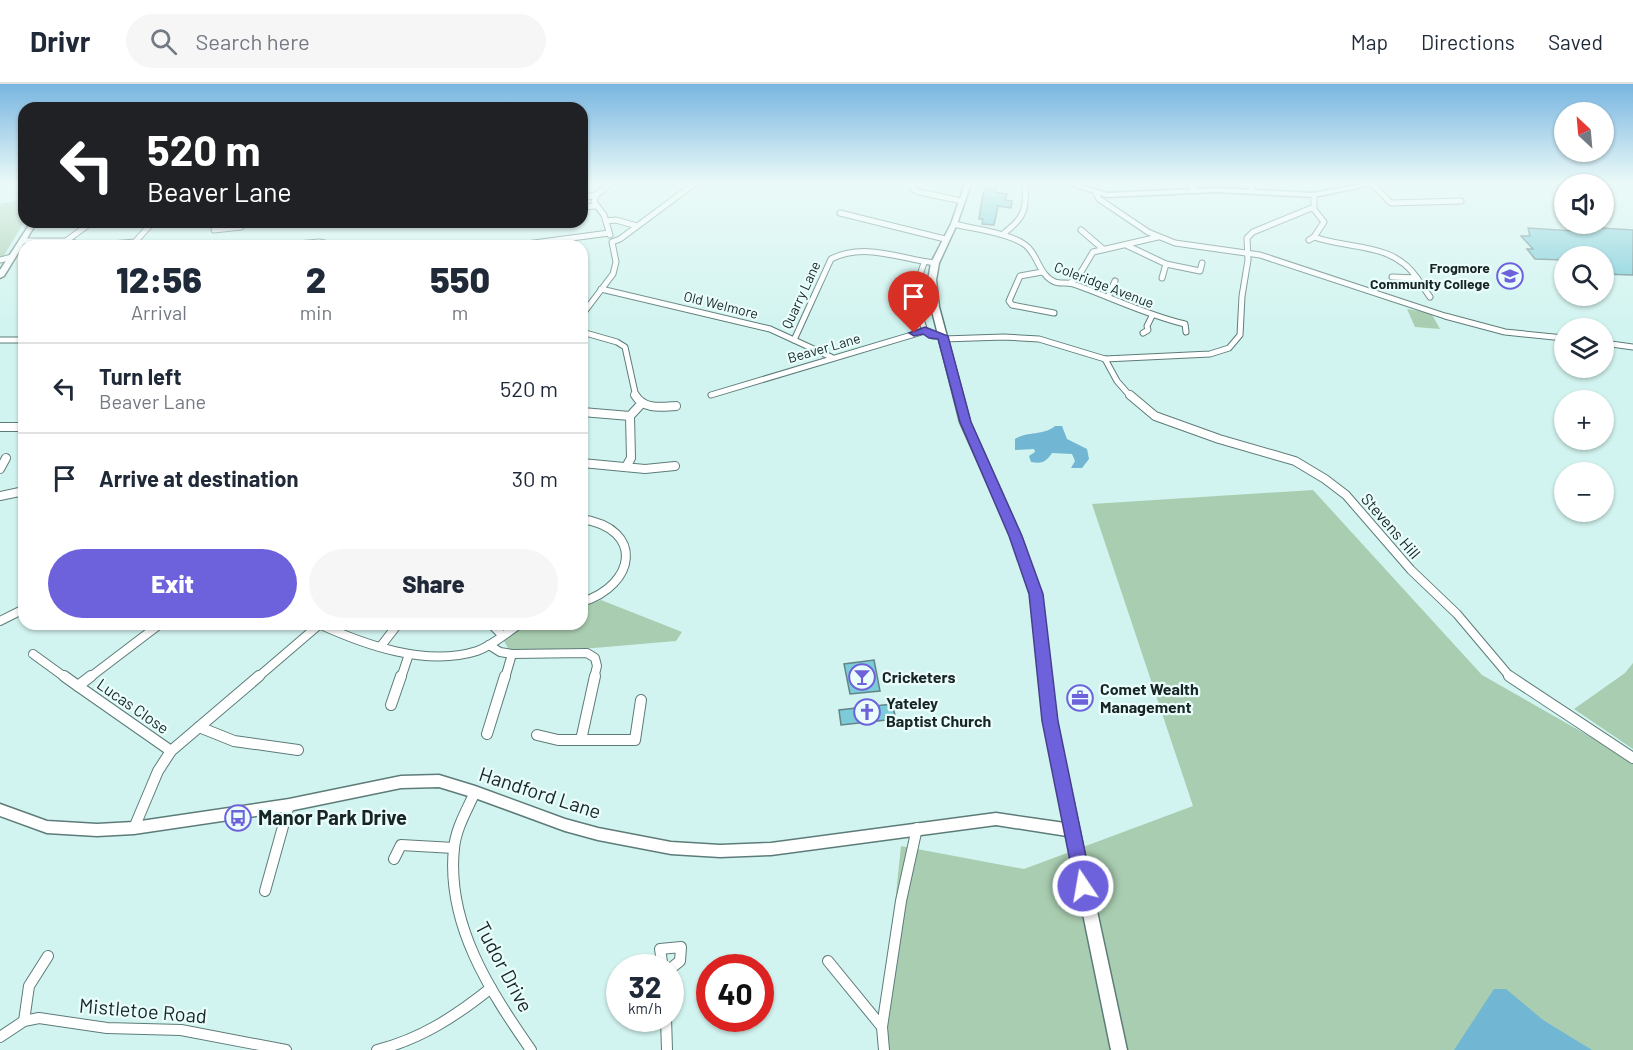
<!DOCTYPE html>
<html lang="en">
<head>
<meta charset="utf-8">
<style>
  body { margin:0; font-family:Barlow,sans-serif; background:#f6f6f7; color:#1f2937; height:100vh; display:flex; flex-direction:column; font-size:22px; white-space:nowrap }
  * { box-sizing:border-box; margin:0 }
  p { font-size:20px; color:#747a83 }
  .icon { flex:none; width:33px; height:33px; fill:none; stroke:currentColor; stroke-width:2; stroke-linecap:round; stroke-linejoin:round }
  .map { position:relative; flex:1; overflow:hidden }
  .sheet { position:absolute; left:18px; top:156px; width:570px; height:390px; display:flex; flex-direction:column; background:#fff; border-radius:18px; box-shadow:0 2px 4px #0004 }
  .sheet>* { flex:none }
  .hud { position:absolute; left:18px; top:18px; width:570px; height:126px; border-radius:18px; box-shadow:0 2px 4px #0004; background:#202124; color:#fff; overflow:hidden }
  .needle { width:39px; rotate:334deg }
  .buttons { position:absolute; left:1554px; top:18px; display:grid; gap:12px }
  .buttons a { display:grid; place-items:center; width:60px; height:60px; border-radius:50%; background:#fff; box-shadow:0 2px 4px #0004; font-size:30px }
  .speed { position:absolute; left:606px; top:870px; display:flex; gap:12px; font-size:30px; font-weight:700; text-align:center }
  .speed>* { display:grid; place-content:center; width:78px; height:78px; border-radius:50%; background:#fff; box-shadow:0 2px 4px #0004; line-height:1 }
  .speed small { font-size:15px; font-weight:400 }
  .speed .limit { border:9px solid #d22; background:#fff; color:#111 }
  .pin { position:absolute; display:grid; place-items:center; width:51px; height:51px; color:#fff; margin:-62px -26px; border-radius:50% 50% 50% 0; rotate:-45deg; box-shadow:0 0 6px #0007 }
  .pin .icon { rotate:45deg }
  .me { position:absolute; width:66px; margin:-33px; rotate:348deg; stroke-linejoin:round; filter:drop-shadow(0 0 4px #0008) }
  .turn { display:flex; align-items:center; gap:21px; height:126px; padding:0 30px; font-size:27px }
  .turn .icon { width:78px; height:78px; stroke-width:2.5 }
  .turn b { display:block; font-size:42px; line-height:51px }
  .eta { display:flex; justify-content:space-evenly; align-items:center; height:102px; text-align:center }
  .eta b { font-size:36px; font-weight:800; line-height:42px }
  .action { display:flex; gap:12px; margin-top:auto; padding:12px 30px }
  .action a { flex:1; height:69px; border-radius:36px; background:#6e62dc; color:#fff; font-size:24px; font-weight:800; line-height:69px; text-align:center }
  .action a+a { background:#f6f6f7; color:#1f2937 }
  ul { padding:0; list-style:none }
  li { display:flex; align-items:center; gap:18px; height:90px; padding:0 30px; border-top:2px solid #e0e1e3 }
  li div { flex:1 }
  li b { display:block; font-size:22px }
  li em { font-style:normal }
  header { display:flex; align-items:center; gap:36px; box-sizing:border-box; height:84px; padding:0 30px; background:#fff; border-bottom:2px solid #e0e1e3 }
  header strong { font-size:28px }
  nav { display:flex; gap:33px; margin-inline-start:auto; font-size:21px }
  .search { width:420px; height:54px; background:#f6f6f7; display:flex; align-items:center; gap:15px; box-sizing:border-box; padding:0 21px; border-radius:33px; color:#747a83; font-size:22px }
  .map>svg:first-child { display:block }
  .green { fill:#a9cdb0 }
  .water { fill:#71b6d3 }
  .building { fill:#7bccd8; stroke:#658488; stroke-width:1.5 }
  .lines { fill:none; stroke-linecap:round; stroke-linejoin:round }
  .street-far2-casing { stroke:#5d7c79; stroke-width:7 }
  .street-far1-casing { stroke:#5d7c79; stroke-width:10 }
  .street-casing { stroke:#5d7c79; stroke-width:12 }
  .secondary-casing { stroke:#5d7c79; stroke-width:3 }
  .street-far2 { stroke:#fff; stroke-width:5 }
  .street-far1 { stroke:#fff; stroke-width:8 }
  .street { stroke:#fff; stroke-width:10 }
  .secondary { fill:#fff; fill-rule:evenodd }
  .route { fill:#6e62dc; stroke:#48408f; stroke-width:1.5 }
  .labels { text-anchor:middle; stroke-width:4.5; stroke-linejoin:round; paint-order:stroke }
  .far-poi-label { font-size:14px; font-weight:bold; fill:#182524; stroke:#e9fefc; text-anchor:end }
  .far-street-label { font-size:14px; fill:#182524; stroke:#e9fefc }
  .street-label { font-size:16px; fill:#182524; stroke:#e9fefc }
  .poi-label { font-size:16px; font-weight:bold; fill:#182524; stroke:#e9fefc; text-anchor:start }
  .near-street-label { font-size:20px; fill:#182524; stroke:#e9fefc }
  .near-poi-label { font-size:20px; font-weight:bold; fill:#182524; stroke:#e9fefc; text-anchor:start }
</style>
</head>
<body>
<header>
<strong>Drivr</strong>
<div class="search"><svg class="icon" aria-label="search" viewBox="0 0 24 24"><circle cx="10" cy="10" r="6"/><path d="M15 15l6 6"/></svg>Search here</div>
<nav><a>Map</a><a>Directions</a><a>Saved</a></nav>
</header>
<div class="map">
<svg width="1633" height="966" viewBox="0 0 1633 966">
  <rect width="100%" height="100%" fill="#d2f4f0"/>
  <g class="green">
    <path d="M 24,115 L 24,138 L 0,178 L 0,120 Z"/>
    <path d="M 1407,225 L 1431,229 L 1440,245 L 1415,243 Z"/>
    <path d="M 1313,406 L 1482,591 L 1633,677 L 1633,966 L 884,966 L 882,943 L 901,762 L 1024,785 L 1193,722 L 1092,420 Z"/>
    <path d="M 601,516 L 682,548 L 676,557 L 594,564 L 509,566 L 503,555 L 530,540 L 582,540 L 582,523 Z"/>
    <path d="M 1633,579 L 1633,665 L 1574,625 L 1625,589 Z"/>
  </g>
  <g class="water">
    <path d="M 1055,342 L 1062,342 L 1067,355 L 1087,365 L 1089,375 L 1082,384 L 1071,384 L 1075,377 L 1072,370 L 1052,369 C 1046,378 1042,380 1031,378 L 1029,372 L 1035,368 L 1034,365 L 1015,366 L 1015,355 C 1027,347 1043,352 1055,342 Z"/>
    <path d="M 1494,905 L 1506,905 L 1543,936 L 1592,966 L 1454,966 Z"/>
  </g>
  <g class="building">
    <path d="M 987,100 L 997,100 L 995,108 L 1007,110 L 1005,116 L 1012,117 L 1011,124 L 998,122 L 994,141 L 982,140 L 983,135 L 979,135 L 983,110 Z"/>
    <path d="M 1585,143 L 1633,146 L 1633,191 L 1604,190 L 1604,172 L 1564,172 L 1564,176 L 1535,175 L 1527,165 L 1533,165 L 1521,152 L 1530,152 L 1528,144 L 1588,148 Z"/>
    <path d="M 874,576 L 880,607 L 850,610 L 844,580 Z"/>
    <path d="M 892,620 L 895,631 L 885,632 L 886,636 L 841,641 L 839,626 Z"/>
  </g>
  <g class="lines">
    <g class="street-far2-casing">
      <g id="street-far2">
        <path d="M 610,100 L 596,111 L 594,118 L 604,131 L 610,151"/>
        <path d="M 913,100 L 913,105 L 919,108 L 962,117"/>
        <path d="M 1190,100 L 1194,106"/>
        <path d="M 1249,100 L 1253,107"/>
        <path d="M 1373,101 L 1391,119 L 1461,117"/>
        <path d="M 1096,109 L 1099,115 L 1148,148 L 1175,159 L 1260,171 L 1445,232 L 1505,248 L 1564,254"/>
        <path d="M 582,114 L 596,111"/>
        <path d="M 582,123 L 596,122"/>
        <path d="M 840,129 L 945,155"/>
        <path d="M 606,137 L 616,136 L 637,142"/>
        <path d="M 954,140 C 974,145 1008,149 1024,160 C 1038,169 1038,191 1055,198 C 1060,200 1067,198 1073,200 C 1111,213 1146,231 1185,240 L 1186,248"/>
        <path d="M 214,146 L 241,143 L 246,138"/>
        <path d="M 1081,146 L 1103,165"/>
        <path d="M 1003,150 C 1024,134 1027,126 1025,100"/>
        <path d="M 1314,153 C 1351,166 1393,158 1417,194 L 1392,193"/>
        <path d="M 1309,156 L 1314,153 L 1324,138 L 1313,124"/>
        <path d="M 22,157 L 66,157 L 87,162 L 135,158 L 153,138"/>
        <path d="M 66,157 L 92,138"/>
        <path d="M 519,161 L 609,149"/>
        <path d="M 1126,161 L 1166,180 L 1200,187 L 1202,179"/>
        <path d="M 277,162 L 319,158 L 339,162"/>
        <path d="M 0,176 L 12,173"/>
        <path d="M 924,179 C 915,202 916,224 925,247"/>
        <path d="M 1042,188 L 1020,192 L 1009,217 L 1012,221 L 1054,229"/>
        <path d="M 1162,194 L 1166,180"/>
        <path d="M 1417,194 L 1430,213"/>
        <path d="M 1070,199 L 1078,193 L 1093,168 L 1158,153"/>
        <path d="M 601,205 L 770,245 L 831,273"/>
        <path d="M 1108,213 L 1115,197"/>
        <path d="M 582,231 L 613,190 L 616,178 L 612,158 L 620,155 L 694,100"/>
        <path d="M 582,248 L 617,258 L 625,263 L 636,313"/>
        <path d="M 1143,249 L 1148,246 L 1147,242 L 1152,232"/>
        <path d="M 943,255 L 1004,253 L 1039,255 L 1105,275 L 1210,270 L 1229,264 L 1240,251 L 1242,212 L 1248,176 L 1247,154 L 1253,148 L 1314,123 L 1314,111"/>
        <path d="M 0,256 L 24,256"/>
        <path d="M 794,256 L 831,175 C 865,158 900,175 935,179"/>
        <path d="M 1604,259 L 1633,263"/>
        <path d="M 1105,275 L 1117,297 L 1131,313"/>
        <path d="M 711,311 L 925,247 L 933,252 L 943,252"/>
      </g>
    </g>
    <g class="street-far1-casing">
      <g id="street-far1">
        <path d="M 635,311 C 644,326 661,323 676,322"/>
        <path d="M 1130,311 L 1155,332 L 1219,355 L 1295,377 L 1325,395 L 1346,411 L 1411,486 L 1457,530 L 1511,594"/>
        <path d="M 582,328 L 630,332"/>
        <path d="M 0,343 L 24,343"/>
        <path d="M 582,379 L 645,385 L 675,382"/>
        <path d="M 626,383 L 631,374 L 630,332 L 642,319"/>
        <path d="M 0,385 L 6,374"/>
        <path d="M 0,412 L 24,407"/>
        <path d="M 582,435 C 645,445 636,501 582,518"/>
        <path d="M 0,537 L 24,525"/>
        <path d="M 319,540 C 365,561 426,583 477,567 C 492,562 506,549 520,540"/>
        <path d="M 491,540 L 502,551"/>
        <path d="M 489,561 L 500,568 L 512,570 L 587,569 L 595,574 L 597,582 L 594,594"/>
        <path d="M 381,562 L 398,540"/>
        <path d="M 33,570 L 66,594"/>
        <path d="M 89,594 L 160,540"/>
        <path d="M 257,594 L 320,540"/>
        <path d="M 401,594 L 409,570"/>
        <path d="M 505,594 L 512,570"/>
      </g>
    </g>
    <g class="street-casing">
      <g id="street">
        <path d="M 64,592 L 78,602"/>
        <path d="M 91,592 L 78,602 L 171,667"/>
        <path d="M 595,592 L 581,656 L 635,656 L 641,616"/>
        <path d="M 1509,592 L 1633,674"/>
        <path d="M 391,621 L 401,592"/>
        <path d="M 199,643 L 234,657 L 298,666"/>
        <path d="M 487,650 L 505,592"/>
        <path d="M 537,651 L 558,656 L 581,656"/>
        <path d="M 475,708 C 467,726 456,744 454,764 C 446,840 490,907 531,966"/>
        <path d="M 134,744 L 158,687 L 171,667 L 259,592"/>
        <path d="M 394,775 L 401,761 L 454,764"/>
        <path d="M 265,807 L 289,721"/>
        <path d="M 828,877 L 882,943"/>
        <path d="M 663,884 L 660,865 L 681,863 L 680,877 L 670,885"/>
        <path d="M 666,934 L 667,966"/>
        <path d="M 24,937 L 29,902 L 48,872"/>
        <path d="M 0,953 L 24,937 L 39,934 L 107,944 L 181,946 L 286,966"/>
        <path d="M 377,966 C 421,955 456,932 491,904"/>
        <path d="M 884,966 L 882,943 L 901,817 L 917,744"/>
      </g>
    </g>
    <g class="secondary-casing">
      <g id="secondary">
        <path d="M 965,100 L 971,100 L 957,140 L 939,179 L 936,196 L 939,223 L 970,338 L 1021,452 L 1041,510 L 1056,637 L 1127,966 L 1111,966 L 1067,752 L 996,741 L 771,771 L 720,773 L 671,770 L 598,756 L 565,747 L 475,714 L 439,703 L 401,704 L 289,727 L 134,750 L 97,752 L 47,749 L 0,732 L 0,720 L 47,737 L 97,740 L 134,738 L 289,715 L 401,692 L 439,691 L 475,702 L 565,735 L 598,744 L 671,758 L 720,761 L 771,759 L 996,729 L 1065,739 L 1044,637 L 1031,510 L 1011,452 L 960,338 L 931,223 L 928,196 L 931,179 L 951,140 Z"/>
        <path d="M 1066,100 L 1078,100 L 1107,109 L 1216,104 L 1314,109 L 1361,100 L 1377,100 L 1314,113 L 1216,108 L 1107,113 Z"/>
        <path d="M 31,138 L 37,138 L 4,192 L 0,194 L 0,186 Z"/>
      </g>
    </g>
    <use href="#street-far2" class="street-far2"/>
    <use href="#street-far1" class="street-far1"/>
    <use href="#street" class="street"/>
    <use href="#secondary" class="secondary"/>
  </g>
  <linearGradient id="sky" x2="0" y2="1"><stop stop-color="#78b5e0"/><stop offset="0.42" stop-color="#ebfaf8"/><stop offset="1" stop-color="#ebfaf8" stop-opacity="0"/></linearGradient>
  <rect width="1633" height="236" fill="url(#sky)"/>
  <path class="route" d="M 925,243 L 948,252 L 971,338 L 1022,452 L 1043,510 L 1058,637 L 1092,802 L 1090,808 L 1083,811 L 1077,808 L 1075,802 L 1042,637 L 1029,510 L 1009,452 L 960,338 L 938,255 L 929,254 L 923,250 L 914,252 L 909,249 Z"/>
  <defs>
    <g id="school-ring" transform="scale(1.35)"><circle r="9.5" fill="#e9fefc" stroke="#6e62dc" stroke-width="1.5"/><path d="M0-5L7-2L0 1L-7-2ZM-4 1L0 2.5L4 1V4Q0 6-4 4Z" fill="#6e62dc"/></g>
    <g id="bar-ring" transform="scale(1.35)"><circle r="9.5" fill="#e9fefc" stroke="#6e62dc" stroke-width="1.5"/><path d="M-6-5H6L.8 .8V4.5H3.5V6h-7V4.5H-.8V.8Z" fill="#6e62dc"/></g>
    <g id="office-ring" transform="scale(1.35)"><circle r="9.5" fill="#e9fefc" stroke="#6e62dc" stroke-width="1.5"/><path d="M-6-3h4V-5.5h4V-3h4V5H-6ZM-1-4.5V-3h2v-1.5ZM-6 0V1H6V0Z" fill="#6e62dc"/></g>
    <g id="church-ring" transform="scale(1.35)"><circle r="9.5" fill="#e9fefc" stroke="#6e62dc" stroke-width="1.5"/><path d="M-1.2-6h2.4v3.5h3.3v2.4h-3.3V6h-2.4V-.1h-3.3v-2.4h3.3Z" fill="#6e62dc"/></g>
    <g id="bus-ring" transform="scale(1.35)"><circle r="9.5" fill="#e9fefc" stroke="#6e62dc" stroke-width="1.5"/><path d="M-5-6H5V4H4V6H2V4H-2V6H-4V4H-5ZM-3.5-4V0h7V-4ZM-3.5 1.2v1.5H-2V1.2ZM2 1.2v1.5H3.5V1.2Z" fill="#6e62dc"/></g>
  </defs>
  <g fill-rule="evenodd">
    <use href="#school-ring" x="1510" y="192"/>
    <use href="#bar-ring" x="862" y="593"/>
    <use href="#office-ring" x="1080" y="614"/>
    <use href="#church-ring" x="867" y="628"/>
    <use href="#bus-ring" x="238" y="734"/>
  </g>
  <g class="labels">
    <g class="far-poi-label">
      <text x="1490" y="189">Frogmore<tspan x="1490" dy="16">Community College</tspan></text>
    </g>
    <g class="far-street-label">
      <text transform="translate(1104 201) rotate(21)" y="5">Coleridge Avenue</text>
      <text transform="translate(801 211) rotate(-65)" y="5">Quarry Lane</text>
      <text transform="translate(721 221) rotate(14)" y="5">Old Welmore</text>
      <text transform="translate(824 264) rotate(-16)" y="5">Beaver Lane</text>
    </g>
    <g class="street-label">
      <text transform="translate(1391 442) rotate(49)" y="6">Stevens Hill</text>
      <text transform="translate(133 622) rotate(35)" y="6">Lucas Close</text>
    </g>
    <g class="poi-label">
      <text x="882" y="599">Cricketers</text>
      <text x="1100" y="611">Comet Wealth<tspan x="1100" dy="18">Management</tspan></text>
      <text x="886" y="625">Yateley<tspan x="886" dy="18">Baptist Church</tspan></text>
    </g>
    <g class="near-street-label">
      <text transform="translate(540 709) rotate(18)" y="7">Handford Lane</text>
      <text transform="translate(504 883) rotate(62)" y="7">Tudor Drive</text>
      <text transform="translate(143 927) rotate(5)" y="7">Mistletoe Road</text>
    </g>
    <g class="near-poi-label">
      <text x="258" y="741">Manor Park Drive</text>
    </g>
  </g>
</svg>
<div class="buttons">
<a><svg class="needle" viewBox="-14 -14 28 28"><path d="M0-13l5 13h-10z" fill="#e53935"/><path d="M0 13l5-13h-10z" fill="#747a83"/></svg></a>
<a><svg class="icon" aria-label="sound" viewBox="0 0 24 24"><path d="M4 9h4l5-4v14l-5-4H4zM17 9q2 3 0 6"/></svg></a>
<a><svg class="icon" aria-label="search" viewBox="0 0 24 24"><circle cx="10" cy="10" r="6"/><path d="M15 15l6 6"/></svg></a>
<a><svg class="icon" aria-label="layers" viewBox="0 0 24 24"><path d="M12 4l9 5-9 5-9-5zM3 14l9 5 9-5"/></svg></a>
<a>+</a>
<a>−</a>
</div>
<div class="speed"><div>32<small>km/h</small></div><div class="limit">40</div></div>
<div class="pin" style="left:914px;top:249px;background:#d93025"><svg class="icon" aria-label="arrive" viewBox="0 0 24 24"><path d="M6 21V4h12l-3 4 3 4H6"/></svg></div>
<svg class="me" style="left:1083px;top:802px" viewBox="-20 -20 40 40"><circle r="17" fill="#6e62dc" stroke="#fff" stroke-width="3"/><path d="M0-11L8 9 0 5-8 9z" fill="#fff"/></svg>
<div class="hud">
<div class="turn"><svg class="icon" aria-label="left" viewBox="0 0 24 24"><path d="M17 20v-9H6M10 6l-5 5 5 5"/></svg><div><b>520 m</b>Beaver Lane</div></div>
</div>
<section class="sheet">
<div class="eta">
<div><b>12:56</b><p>Arrival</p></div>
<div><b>2</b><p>min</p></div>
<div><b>550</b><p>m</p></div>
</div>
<ul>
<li><svg class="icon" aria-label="left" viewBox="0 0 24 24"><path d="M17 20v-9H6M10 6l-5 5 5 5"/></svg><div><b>Turn left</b><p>Beaver Lane</p></div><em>520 m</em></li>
<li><svg class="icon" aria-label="arrive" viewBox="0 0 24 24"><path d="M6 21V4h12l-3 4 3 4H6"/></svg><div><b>Arrive at destination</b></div><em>30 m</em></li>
</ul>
<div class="action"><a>Exit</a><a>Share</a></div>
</section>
</div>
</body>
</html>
